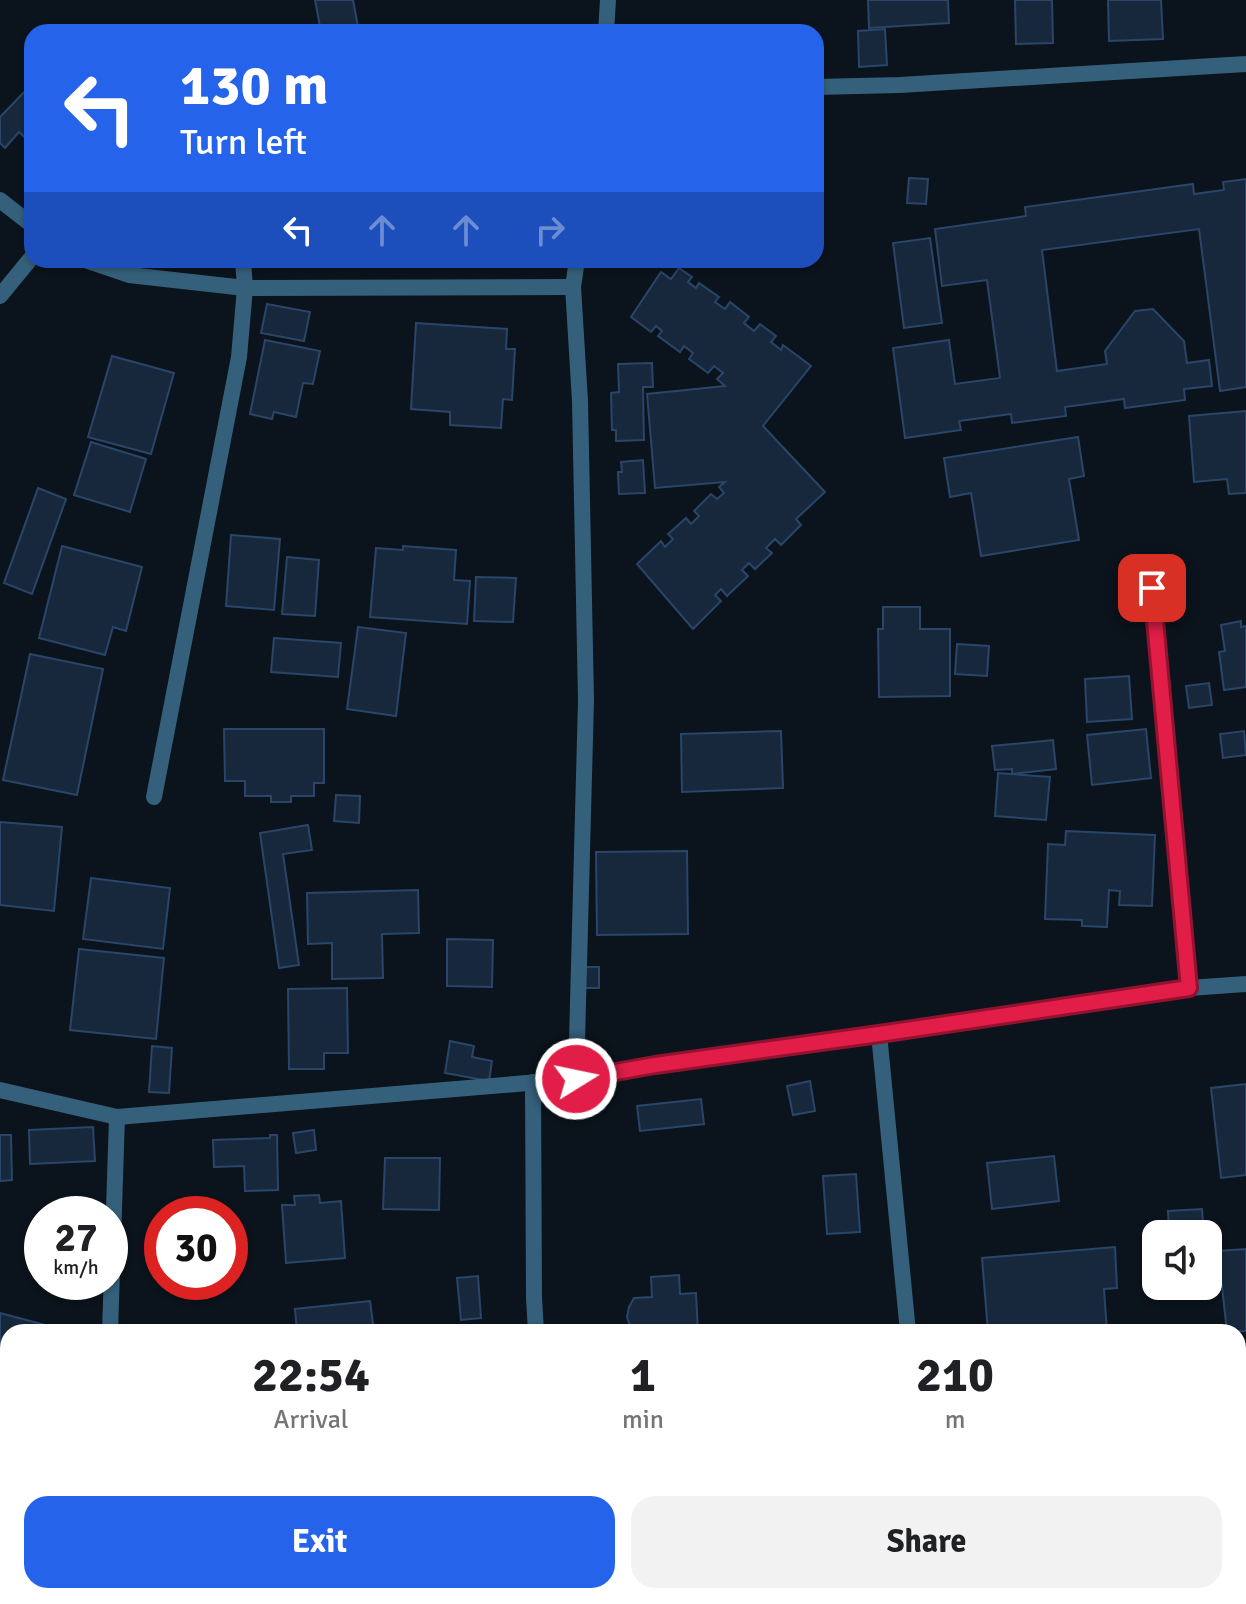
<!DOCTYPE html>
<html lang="en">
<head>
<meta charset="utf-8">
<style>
  body { margin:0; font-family:Signika,sans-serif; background:#f2f2f2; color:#202124; height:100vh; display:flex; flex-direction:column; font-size:30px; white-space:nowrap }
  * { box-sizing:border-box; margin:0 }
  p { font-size:26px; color:#757577 }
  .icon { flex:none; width:44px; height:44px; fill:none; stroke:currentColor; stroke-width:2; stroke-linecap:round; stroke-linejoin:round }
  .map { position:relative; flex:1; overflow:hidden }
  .drawer { position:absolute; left:0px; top:1324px; width:1246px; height:280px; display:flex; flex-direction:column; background:#fff; border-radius:24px 24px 0 0; box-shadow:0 2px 6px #0004 }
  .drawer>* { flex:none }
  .hud { position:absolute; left:24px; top:24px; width:800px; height:244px; border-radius:24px; box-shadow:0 2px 6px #0004; background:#2563eb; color:#fff; overflow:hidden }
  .controls { position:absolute; left:1142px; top:1220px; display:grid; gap:16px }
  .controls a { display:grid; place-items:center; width:80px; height:80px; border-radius:16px; background:#fff; box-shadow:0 2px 6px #0004; font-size:40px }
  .speed { position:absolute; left:24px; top:1196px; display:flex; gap:16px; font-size:40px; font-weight:700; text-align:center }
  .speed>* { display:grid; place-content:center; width:104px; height:104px; border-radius:50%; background:#fff; box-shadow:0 2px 6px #0004; line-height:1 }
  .speed small { font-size:20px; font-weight:400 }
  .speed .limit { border:12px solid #d22; background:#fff; color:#111 }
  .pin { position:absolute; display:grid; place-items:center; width:68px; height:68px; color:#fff; margin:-34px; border-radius:16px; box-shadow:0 4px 12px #0006 }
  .me { position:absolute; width:88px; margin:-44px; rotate:80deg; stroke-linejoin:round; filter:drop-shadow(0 0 6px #0008) }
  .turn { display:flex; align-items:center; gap:28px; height:168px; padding:0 24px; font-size:36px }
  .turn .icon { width:104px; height:104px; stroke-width:2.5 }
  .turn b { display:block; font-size:56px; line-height:68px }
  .lanes { display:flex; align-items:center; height:76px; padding:0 24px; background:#0003; justify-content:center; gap:40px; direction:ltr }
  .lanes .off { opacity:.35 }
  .eta { display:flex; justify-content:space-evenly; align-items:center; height:136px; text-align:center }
  .eta b { font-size:48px; font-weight:700; line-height:56px }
  .cta { display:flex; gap:16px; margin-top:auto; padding:16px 24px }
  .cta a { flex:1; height:92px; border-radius:24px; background:#2563eb; color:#fff; font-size:32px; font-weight:700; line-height:92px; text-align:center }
  .cta a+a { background:#f2f2f2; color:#202124 }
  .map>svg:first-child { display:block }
  .building { fill:#17283d; stroke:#294669; stroke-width:2 }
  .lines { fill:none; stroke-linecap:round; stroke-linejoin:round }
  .minor { stroke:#35607b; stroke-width:16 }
  .route-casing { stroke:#92132f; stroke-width:20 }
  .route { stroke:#e11d48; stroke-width:14 }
</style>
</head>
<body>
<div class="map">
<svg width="1246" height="1604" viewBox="0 0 1246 1604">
  <rect width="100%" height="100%" fill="#0b131c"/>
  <g class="building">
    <path d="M 315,0 L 353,0 L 359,32 L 321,32 Z"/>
    <path d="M 868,0 L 948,0 L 949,23 L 869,28 Z"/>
    <path d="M 1015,0 L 1052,0 L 1053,43 L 1016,44 Z"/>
    <path d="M 1108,0 L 1161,0 L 1163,39 L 1109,41 Z"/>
    <path d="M 885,29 L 887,65 L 859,67 L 858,31 Z"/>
    <path d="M 32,84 L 32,144 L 19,132 L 5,148 L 0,143 L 0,117 Z"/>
    <path d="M 909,178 L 928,179 L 926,204 L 907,203 Z"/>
    <path d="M 1246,179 L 1246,387 L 1220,391 L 1199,229 L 1042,250 L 1057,371 L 1107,364 L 1105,351 L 1135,311 L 1153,309 L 1184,341 L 1187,363 L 1209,360 L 1212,386 L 1184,389 L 1185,400 L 1125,408 L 1124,399 L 1065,407 L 1066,416 L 1012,423 L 1011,414 L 959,421 L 961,430 L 905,438 L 893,348 L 949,340 L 955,384 L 1000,378 L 987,280 L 942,286 L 935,229 L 1026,216 L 1025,207 L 1193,184 L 1194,194 L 1224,190 L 1223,182 Z"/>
    <path d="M 930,238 L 942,323 L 904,328 L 893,243 Z"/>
    <path d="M 679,268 L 692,277 L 688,282 L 696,288 L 699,283 L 719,297 L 715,302 L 725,309 L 730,302 L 749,317 L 744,323 L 754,331 L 760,324 L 776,336 L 771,342 L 781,350 L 783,345 L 811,366 L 763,426 L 825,492 L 796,519 L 801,525 L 781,545 L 775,539 L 766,548 L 772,553 L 755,569 L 749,563 L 742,570 L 748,576 L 727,596 L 721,589 L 715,595 L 721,601 L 693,629 L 637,564 L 661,541 L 665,547 L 673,539 L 668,534 L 686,518 L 691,524 L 699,516 L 694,511 L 711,494 L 717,499 L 724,493 L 719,487 L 725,482 L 655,488 L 647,394 L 725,386 L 717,379 L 723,373 L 714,366 L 708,373 L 689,359 L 693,353 L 684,346 L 680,352 L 658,336 L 662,331 L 656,326 L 651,332 L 631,317 L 661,272 L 671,279 Z"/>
    <path d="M 267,304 L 310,312 L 304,341 L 261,333 Z"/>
    <path d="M 416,323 L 507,329 L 506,349 L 515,349 L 512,400 L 503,399 L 501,428 L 450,425 L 450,412 L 411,409 Z"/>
    <path d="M 265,340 L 320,351 L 313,384 L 303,383 L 296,417 L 274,412 L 272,419 L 250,414 Z"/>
    <path d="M 112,356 L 174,373 L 151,454 L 88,437 Z"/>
    <path d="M 652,363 L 653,387 L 643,387 L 644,440 L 616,441 L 616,430 L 612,430 L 611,393 L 619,392 L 618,364 Z"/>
    <path d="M 1246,411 L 1246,493 L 1229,494 L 1227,479 L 1194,482 L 1189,416 Z"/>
    <path d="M 1078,437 L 1084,476 L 1069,479 L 1079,540 L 981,556 L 971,493 L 950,497 L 944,458 Z"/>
    <path d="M 91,442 L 146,459 L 130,512 L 74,495 Z"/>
    <path d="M 643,460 L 645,493 L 619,494 L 618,472 L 622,472 L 621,462 Z"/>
    <path d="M 38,488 L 66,499 L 32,594 L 4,583 Z"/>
    <path d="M 231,535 L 280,539 L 274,610 L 226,606 Z"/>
    <path d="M 62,546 L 142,567 L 126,631 L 113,627 L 105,655 L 39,638 Z"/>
    <path d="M 403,546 L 456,550 L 454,580 L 470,581 L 467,624 L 370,617 L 376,548 L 403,550 Z"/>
    <path d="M 287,557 L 319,560 L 315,616 L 282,614 Z"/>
    <path d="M 476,577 L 516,578 L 513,622 L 474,621 Z"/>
    <path d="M 883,607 L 920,607 L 920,629 L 950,629 L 950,696 L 879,697 L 878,629 L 883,629 Z"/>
    <path d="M 1241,621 L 1241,627 L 1246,626 L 1246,687 L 1224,690 L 1219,652 L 1225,651 L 1221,625 Z"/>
    <path d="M 358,627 L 406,633 L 396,716 L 347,709 Z"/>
    <path d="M 274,638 L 341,643 L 338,677 L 271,672 Z"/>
    <path d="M 957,644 L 989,646 L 987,676 L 955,674 Z"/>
    <path d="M 30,654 L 103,669 L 77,795 L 3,780 Z"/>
    <path d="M 1129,676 L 1132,719 L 1087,722 L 1085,679 Z"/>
    <path d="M 1209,683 L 1212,705 L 1189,708 L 1186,686 Z"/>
    <path d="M 224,729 L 324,729 L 324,783 L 314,783 L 314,796 L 291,796 L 291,802 L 271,802 L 271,796 L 245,796 L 245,781 L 225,781 Z"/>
    <path d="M 1146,729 L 1151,778 L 1092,785 L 1087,735 Z"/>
    <path d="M 781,731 L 783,788 L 682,792 L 681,734 Z"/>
    <path d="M 1244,731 L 1246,755 L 1223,758 L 1220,734 Z"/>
    <path d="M 1053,740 L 1056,769 L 1012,774 L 1012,769 L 995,770 L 992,746 Z"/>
    <path d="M 998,773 L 1050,777 L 1046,820 L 995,816 Z"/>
    <path d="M 336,795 L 360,796 L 359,823 L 334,821 Z"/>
    <path d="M 0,822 L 62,827 L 54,911 L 0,905 Z"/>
    <path d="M 308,825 L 312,850 L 283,854 L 299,965 L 279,968 L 260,833 Z"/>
    <path d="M 1066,831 L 1155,835 L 1152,906 L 1119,905 L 1120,891 L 1109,890 L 1107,927 L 1082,926 L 1082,920 L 1045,919 L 1048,844 L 1065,845 Z"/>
    <path d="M 687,851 L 688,934 L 597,935 L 596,852 Z"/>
    <path d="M 91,878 L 170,888 L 163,949 L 83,939 Z"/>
    <path d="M 418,890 L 419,933 L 382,934 L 383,978 L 332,979 L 332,943 L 308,944 L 307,893 Z"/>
    <path d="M 447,939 L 493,940 L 492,987 L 447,986 Z"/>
    <path d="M 79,949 L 164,958 L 156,1039 L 70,1030 Z"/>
    <path d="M 582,967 L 599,967 L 599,988 L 583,988 Z"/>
    <path d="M 347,988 L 348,1053 L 324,1053 L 324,1069 L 289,1069 L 288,989 Z"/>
    <path d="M 450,1041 L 474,1046 L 472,1057 L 492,1061 L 489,1081 L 445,1073 Z"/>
    <path d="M 152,1046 L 172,1048 L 169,1093 L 149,1092 Z"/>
    <path d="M 810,1081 L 815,1111 L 793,1115 L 787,1086 Z"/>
    <path d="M 1246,1084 L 1246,1175 L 1221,1178 L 1211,1088 Z"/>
    <path d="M 701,1099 L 704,1124 L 640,1131 L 637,1106 Z"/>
    <path d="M 93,1127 L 95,1161 L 30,1164 L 29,1130 Z"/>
    <path d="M 314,1130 L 316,1150 L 296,1153 L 293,1133 Z"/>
    <path d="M 0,1135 L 11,1135 L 12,1180 L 0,1181 Z"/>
    <path d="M 270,1135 L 277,1135 L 278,1190 L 245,1191 L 244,1166 L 214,1167 L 213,1140 L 270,1138 Z"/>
    <path d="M 1054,1156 L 1059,1201 L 992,1209 L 987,1163 Z"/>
    <path d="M 385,1158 L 440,1158 L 439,1210 L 383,1209 Z"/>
    <path d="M 856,1174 L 860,1232 L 827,1234 L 823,1176 Z"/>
    <path d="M 319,1195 L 320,1203 L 341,1201 L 345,1258 L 286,1263 L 282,1205 L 295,1205 L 294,1196 Z"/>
    <path d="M 1202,1209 L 1204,1234 L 1169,1234 L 1168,1211 Z"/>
    <path d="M 1115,1247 L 1117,1288 L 1104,1289 L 1107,1332 L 988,1332 L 982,1258 Z"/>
    <path d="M 1246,1249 L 1246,1331 L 1227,1332 L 1218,1251 Z"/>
    <path d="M 679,1275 L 680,1294 L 696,1293 L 698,1332 L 636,1332 L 630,1326 L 627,1317 L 629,1307 L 634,1298 L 652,1297 L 651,1277 Z"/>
    <path d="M 478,1276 L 481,1318 L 461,1320 L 457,1278 Z"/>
    <path d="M 370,1301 L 374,1331 L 378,1330 L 378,1332 L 297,1332 L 295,1309 Z"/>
    <path d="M 0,1313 L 49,1326 L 47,1332 L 8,1332 L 8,1418 L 0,1416 Z"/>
    <path d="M 1246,1381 L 1246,1479 L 1238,1479 L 1238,1382 Z"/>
    <rect x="164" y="1596" width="101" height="8"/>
    <path d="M 660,1596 L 723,1596 L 724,1601 L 710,1604 L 661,1604 Z"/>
    <path d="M 763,1596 L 840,1596 L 841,1604 L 764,1604 Z"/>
    <path d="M 1102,1596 L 1192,1596 L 1192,1604 L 1117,1604 L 1117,1601 L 1102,1602 Z"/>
  </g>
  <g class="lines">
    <g class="minor">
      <path d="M 606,32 L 608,0"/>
      <path d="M 816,87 L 900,85 L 1246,64"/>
      <path d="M 0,200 L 32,225"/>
      <path d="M 85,260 L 129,275 L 245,288 L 573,287"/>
      <path d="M 0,296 L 32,257"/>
      <path d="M 154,797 L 239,357 L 245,288 L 243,260"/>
      <path d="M 1189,988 L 1246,984"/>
      <path d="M 879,1034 L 908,1332"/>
      <path d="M 576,1079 L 586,700 L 580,401 L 573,287 L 577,260"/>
      <path d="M 533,1082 L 534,1298 L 536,1332"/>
      <path d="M 0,1090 L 117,1117 L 576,1079 L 655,1065 L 879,1034 L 1189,988 L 1152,588"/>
      <path d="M 110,1332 L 117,1117"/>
      <path d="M 557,1596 L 557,1604"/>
      <path d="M 921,1596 L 922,1604"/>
      <path d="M 103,1604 L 103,1596"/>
    </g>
  </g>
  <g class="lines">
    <g class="route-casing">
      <path id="route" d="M 576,1079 L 655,1065 L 879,1034 L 1189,988 L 1152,588"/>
    </g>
    <use href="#route" class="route"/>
  </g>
</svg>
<div class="controls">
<a><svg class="icon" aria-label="sound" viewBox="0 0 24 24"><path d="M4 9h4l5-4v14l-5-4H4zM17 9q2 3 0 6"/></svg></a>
</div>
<div class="speed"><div>27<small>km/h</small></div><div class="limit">30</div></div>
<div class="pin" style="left:1152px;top:588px;background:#d93025"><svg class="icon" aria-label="arrive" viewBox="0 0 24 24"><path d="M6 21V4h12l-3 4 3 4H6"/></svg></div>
<svg class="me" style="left:576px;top:1079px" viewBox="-20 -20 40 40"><circle r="17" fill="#e11d48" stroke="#fff" stroke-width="3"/><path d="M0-11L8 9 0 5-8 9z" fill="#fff"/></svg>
<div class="hud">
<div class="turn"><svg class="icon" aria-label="left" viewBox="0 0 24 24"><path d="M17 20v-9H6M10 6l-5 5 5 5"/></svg><div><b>130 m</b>Turn left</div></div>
<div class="lanes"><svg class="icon" aria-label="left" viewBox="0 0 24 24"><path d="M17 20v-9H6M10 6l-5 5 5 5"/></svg><svg class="icon off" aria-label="ahead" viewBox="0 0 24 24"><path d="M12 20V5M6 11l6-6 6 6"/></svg><svg class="icon off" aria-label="ahead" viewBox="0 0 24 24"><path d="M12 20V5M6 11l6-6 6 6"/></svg><svg class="icon off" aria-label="right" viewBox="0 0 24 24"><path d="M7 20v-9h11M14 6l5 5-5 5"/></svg></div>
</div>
<section class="drawer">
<div class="eta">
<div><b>22:54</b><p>Arrival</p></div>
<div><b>1</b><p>min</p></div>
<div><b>210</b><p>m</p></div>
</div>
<div class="cta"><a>Exit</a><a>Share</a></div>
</section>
</div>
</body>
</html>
